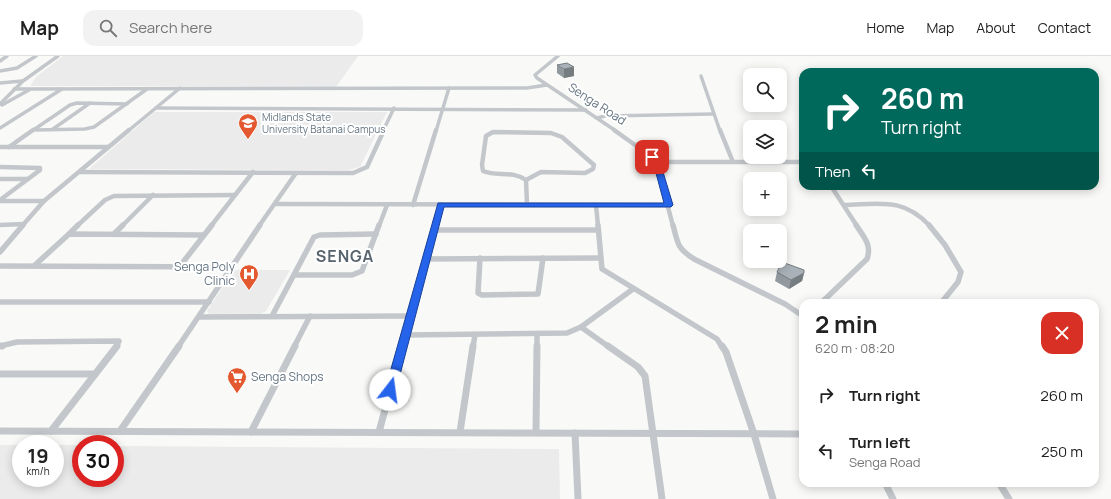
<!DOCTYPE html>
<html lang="en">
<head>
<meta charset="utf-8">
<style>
  body { margin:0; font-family:Manrope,sans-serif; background:#f2f2f2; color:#222; height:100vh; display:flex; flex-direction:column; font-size:15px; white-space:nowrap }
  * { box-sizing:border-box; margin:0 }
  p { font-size:13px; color:#767676 }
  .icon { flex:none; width:22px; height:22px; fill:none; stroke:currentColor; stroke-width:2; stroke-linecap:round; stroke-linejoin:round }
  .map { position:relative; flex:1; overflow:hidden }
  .panel { position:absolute; left:799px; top:243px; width:300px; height:188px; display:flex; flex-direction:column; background:#fff; border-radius:12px; box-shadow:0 2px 10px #0003 }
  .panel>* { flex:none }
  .top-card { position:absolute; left:799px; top:12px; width:300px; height:122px; border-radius:12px; box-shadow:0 2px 10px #0003; background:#00695c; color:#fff; overflow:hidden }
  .tools { position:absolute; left:743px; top:12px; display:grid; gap:8px }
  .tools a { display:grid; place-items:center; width:44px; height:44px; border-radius:8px; background:#fff; box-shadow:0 2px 10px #0003; font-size:20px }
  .speed { position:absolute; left:12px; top:379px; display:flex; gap:8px; font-size:20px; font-weight:700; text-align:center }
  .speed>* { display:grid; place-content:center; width:52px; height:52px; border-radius:50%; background:#fff; box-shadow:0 2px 10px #0003; line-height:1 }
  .speed small { font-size:10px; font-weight:400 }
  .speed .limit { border:6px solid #d22; background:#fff; color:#111 }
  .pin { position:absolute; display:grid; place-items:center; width:34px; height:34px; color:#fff; margin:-17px; border-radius:8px; box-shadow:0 2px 6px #0006 }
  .me { position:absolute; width:44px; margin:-22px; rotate:15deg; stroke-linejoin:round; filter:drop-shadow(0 0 3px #0008) }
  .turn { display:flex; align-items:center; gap:14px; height:84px; padding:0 16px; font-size:18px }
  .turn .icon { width:52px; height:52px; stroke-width:2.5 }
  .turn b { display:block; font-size:28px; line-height:34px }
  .then { display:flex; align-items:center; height:38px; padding:0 16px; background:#0003; gap:8px; font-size:15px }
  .round { display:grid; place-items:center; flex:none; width:42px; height:42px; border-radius:12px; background:#f2f2f2 }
  .summary { display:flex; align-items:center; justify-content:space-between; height:68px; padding:0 16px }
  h1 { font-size:24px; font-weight:700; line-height:30px }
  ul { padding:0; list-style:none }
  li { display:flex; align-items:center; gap:12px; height:56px; padding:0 16px }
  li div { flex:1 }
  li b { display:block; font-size:15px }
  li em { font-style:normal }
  header { display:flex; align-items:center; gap:24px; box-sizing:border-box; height:56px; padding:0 20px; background:#fff; border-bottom:1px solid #e0e0e0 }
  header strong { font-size:19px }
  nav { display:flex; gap:22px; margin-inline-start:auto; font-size:14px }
  .search { width:280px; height:36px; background:#f2f2f2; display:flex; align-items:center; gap:10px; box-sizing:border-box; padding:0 14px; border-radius:12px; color:#767676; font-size:15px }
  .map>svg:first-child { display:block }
  .built { fill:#eaebea }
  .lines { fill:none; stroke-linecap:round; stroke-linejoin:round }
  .minor-far3 { stroke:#c3c7cb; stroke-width:3.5 }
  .minor-far2 { stroke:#c3c7cb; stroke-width:4.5 }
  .minor-far1 { stroke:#c3c7cb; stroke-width:5.5 }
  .minor { stroke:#c3c7cb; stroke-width:7 }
  .wall { fill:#91999e }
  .shaded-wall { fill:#767d81 }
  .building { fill:#a9b2b8; stroke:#767d81 }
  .route { fill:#2563eb; stroke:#184099 }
  .labels { text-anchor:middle; stroke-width:4; stroke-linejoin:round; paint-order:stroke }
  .far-poi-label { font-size:10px; fill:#657582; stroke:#fff; text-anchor:start }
  .street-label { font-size:12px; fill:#657582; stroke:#fff }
  .poi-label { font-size:12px; fill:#657582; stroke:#fff; text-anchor:end }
  .district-label { font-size:16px; font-weight:bold; letter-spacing:1px; fill:#57636d; stroke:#fff }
</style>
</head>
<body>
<header>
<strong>Map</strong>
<div class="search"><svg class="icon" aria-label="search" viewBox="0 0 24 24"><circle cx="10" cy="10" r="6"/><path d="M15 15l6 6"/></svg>Search here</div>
<nav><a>Home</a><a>Map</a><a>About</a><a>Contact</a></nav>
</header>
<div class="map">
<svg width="1111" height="443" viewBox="0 0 1111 443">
  <rect width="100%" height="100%" fill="#f9faf7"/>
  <g class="built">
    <path d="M 63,0 L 358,0 L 336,31 L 30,30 L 36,21 Z"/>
    <path d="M 154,56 L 387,56 L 360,111 L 348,114 L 89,113 Z"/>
    <path d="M 234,214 L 290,214 L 266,255 L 257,260 L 210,260 L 207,255 Z"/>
    <path d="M 0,389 L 21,389 L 21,422 L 55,422 L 55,389 L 81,389 L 81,422 L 115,422 L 115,390 L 559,393 L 560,443 L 0,443 Z"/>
  </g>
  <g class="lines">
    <g class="minor-far3">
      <path d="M 558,0 L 535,19 L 537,22 L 616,75"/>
      <path d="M 0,5 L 7,0"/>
      <path d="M 0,15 L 17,12 L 36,0"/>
      <path d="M 701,20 L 720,75"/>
      <path d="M 0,27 L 22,25"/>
      <path d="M 14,33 L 527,32 L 547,29"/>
      <path d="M 0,48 L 23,25 L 58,0"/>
      <path d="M 2,49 L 29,34"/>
      <path d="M 156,52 L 586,54"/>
      <path d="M 597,62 L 605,60 L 713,58"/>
      <path d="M 0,72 L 62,33"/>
      <path d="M 53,73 L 90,47"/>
      <path d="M 36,74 L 85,73 L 94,71 L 147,33"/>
      <path d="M 32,75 L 70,49 L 77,47 L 127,48"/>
      <path d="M 128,75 L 180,32"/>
      <path d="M 383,75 L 394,52"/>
      <path d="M 436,75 L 449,32"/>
    </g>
    <g class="minor-far2">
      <path d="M 614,74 L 652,101 L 656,106 L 673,170"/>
      <path d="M 720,74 L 733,106"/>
      <path d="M 493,76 L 551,77 L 562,81 L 594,109 L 593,113 L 585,117 L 541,116 L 526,124 C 511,114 498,121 483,115 L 482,109 L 486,80 Z"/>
      <path d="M 0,91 L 108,91"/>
      <path d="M 9,91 L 33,74"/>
      <path d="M 656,106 L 803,106"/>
      <path d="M 0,111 L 40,112 L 40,114 L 0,144"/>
      <path d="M 79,116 L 353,117 L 367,111 L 384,74"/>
      <path d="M 0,123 L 28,123"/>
      <path d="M 526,124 L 527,148"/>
      <path d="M 831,130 L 857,170"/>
      <path d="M 0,145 L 44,145"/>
      <path d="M 276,148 L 669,149"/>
      <path d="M 413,149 L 436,74"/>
      <path d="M 596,149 L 598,170"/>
      <path d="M 844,149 C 880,148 903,141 930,170"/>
      <path d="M 0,169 L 24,168"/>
      <path d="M 22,170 L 44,145 L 129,74"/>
      <path d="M 77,170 L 105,144 L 114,140 L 235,139"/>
      <path d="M 122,170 L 153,139"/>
      <path d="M 211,170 L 253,116"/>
      <path d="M 259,170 L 296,117"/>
      <path d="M 379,170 L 387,149"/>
      <path d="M 435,170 L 441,148"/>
    </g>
    <g class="minor-far1">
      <path d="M 598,169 L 602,213 L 717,283 L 722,291"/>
      <path d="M 673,169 C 678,188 677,192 694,203 L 785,248 L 803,260"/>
      <path d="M 929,169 L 945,189 L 961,216 L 958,226 L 941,247"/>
      <path d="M 434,174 L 598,174"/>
      <path d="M 69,178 L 78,169"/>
      <path d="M 114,178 L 123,169"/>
      <path d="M 0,196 L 23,169"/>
      <path d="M 480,202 L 478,237 L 482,239 L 538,238 L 543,202"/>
      <path d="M 426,203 L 600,202"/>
      <path d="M 35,209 L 69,178 L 203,179"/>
      <path d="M 0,210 L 231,211"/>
      <path d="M 180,210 L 212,169"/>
      <path d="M 295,219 L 352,219 L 362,215 L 379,169"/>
      <path d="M 0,246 L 209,246"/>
      <path d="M 821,247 L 867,203 C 872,189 864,181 856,169"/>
      <path d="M 272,260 L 314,181 L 320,179 L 376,178"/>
      <path d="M 199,261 L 410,260"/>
      <path d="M 581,271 L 609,291"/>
      <path d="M 405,279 L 567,277 L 581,271 L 633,233"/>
      <path d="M 0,290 L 17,286 L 119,285 L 116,291"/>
      <path d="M 178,291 L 260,169"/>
      <path d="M 294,291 L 310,260"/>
      <path d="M 402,291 L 435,169"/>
      <path d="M 473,291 L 475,279"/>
      <path d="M 537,291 L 537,279"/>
    </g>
    <g class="minor">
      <path d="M 0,290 L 2,290"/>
      <path d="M 608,290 L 638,311 L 645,320 L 662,443"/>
      <path d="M 722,290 L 726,296 L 754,378 L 773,443"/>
      <path d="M 0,318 L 95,318"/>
      <path d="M 0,375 L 803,378"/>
      <path d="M 51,375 L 117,290"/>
      <path d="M 120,375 L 179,290"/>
      <path d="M 251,376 L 295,290"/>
      <path d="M 379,376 L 402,290"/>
      <path d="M 460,376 L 473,290"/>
      <path d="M 536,376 L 537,290"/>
      <path d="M 575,377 L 578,443"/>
      <path d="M 885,427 L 893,443"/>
      <path d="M 999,427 L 1009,443"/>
    </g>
  </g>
  <g class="wall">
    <path d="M 557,9 L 574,20 L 564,22 L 557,17 Z"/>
    <path d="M 777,216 L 804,217 L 802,225 L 789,233 L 775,225 Z"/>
  </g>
  <g class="shaded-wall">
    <path d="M 574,11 L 574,20 L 564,22 L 564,13 Z"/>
    <path d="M 804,217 L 802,225 L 789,233 L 791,224 Z"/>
  </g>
  <g class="building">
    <path d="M 567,7 L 574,11 L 564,13 L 557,9 Z"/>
    <path d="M 782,206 L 804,214 L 804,217 L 791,224 L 777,216 Z"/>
  </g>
  <path class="route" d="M 650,99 L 655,99 L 660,106 L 673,149 L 671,151 L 444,151 L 396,334 L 394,337 L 390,339 L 386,337 L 385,334 L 438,147 L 664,147 L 653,106 L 649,101 Z"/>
  <defs>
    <g id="university-pin" transform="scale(1)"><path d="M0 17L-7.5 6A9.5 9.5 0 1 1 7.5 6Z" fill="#e3582e" stroke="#fff"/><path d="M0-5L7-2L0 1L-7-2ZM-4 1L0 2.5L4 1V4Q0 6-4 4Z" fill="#fff"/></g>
    <g id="hospital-pin" transform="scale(1)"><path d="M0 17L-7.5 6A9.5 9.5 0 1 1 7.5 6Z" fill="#e3582e" stroke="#fff"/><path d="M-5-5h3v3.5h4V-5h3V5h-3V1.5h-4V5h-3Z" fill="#fff"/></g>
    <g id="supermarket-pin" transform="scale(1)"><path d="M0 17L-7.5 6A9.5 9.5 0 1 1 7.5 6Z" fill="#e3582e" stroke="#fff"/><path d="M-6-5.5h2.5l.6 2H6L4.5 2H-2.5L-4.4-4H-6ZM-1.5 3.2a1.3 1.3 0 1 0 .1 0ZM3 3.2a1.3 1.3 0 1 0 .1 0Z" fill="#fff"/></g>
  </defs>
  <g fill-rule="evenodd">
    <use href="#university-pin" x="248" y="67"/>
    <use href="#hospital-pin" x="249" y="218"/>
    <use href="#supermarket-pin" x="237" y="321"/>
  </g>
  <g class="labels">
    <g class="far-poi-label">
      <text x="262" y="65">Midlands State<tspan x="262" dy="12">University Batanai Campus</tspan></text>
    </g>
    <g class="street-label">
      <text transform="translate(597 48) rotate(33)" y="4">Senga Road</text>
    </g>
    <g class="poi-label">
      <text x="235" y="215">Senga Poly<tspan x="235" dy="14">Clinic</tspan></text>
      <text x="251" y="325" text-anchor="start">Senga Shops</text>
    </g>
    <g class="district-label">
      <text x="345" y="206">SENGA</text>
    </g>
  </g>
</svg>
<div class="tools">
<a><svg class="icon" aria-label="search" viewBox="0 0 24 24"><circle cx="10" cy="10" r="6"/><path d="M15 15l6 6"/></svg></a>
<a><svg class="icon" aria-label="layers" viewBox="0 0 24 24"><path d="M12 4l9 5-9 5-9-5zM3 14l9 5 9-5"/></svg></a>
<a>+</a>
<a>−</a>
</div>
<div class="speed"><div>19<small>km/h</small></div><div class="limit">30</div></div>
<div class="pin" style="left:652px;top:101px;background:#d93025"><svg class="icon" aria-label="arrive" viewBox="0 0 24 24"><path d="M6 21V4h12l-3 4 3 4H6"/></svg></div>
<svg class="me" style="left:390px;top:334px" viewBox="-20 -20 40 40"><circle r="19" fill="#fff"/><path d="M0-13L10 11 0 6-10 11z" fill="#2563eb"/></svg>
<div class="top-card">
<div class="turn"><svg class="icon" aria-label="right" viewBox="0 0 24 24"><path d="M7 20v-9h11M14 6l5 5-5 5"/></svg><div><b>260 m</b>Turn right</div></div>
<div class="then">Then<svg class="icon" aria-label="left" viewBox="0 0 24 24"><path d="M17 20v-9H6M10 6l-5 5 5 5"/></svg></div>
</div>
<section class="panel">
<div class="summary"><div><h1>2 min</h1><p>620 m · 08:20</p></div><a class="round" style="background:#d93025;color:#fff"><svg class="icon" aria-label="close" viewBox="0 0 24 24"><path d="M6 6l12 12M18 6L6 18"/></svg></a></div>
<ul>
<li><svg class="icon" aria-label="right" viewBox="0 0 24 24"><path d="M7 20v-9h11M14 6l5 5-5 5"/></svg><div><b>Turn right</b></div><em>260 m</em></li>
<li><svg class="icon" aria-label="left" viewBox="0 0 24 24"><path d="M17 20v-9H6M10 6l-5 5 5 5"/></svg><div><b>Turn left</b><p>Senga Road</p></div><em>250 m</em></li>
</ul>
</section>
</div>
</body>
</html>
